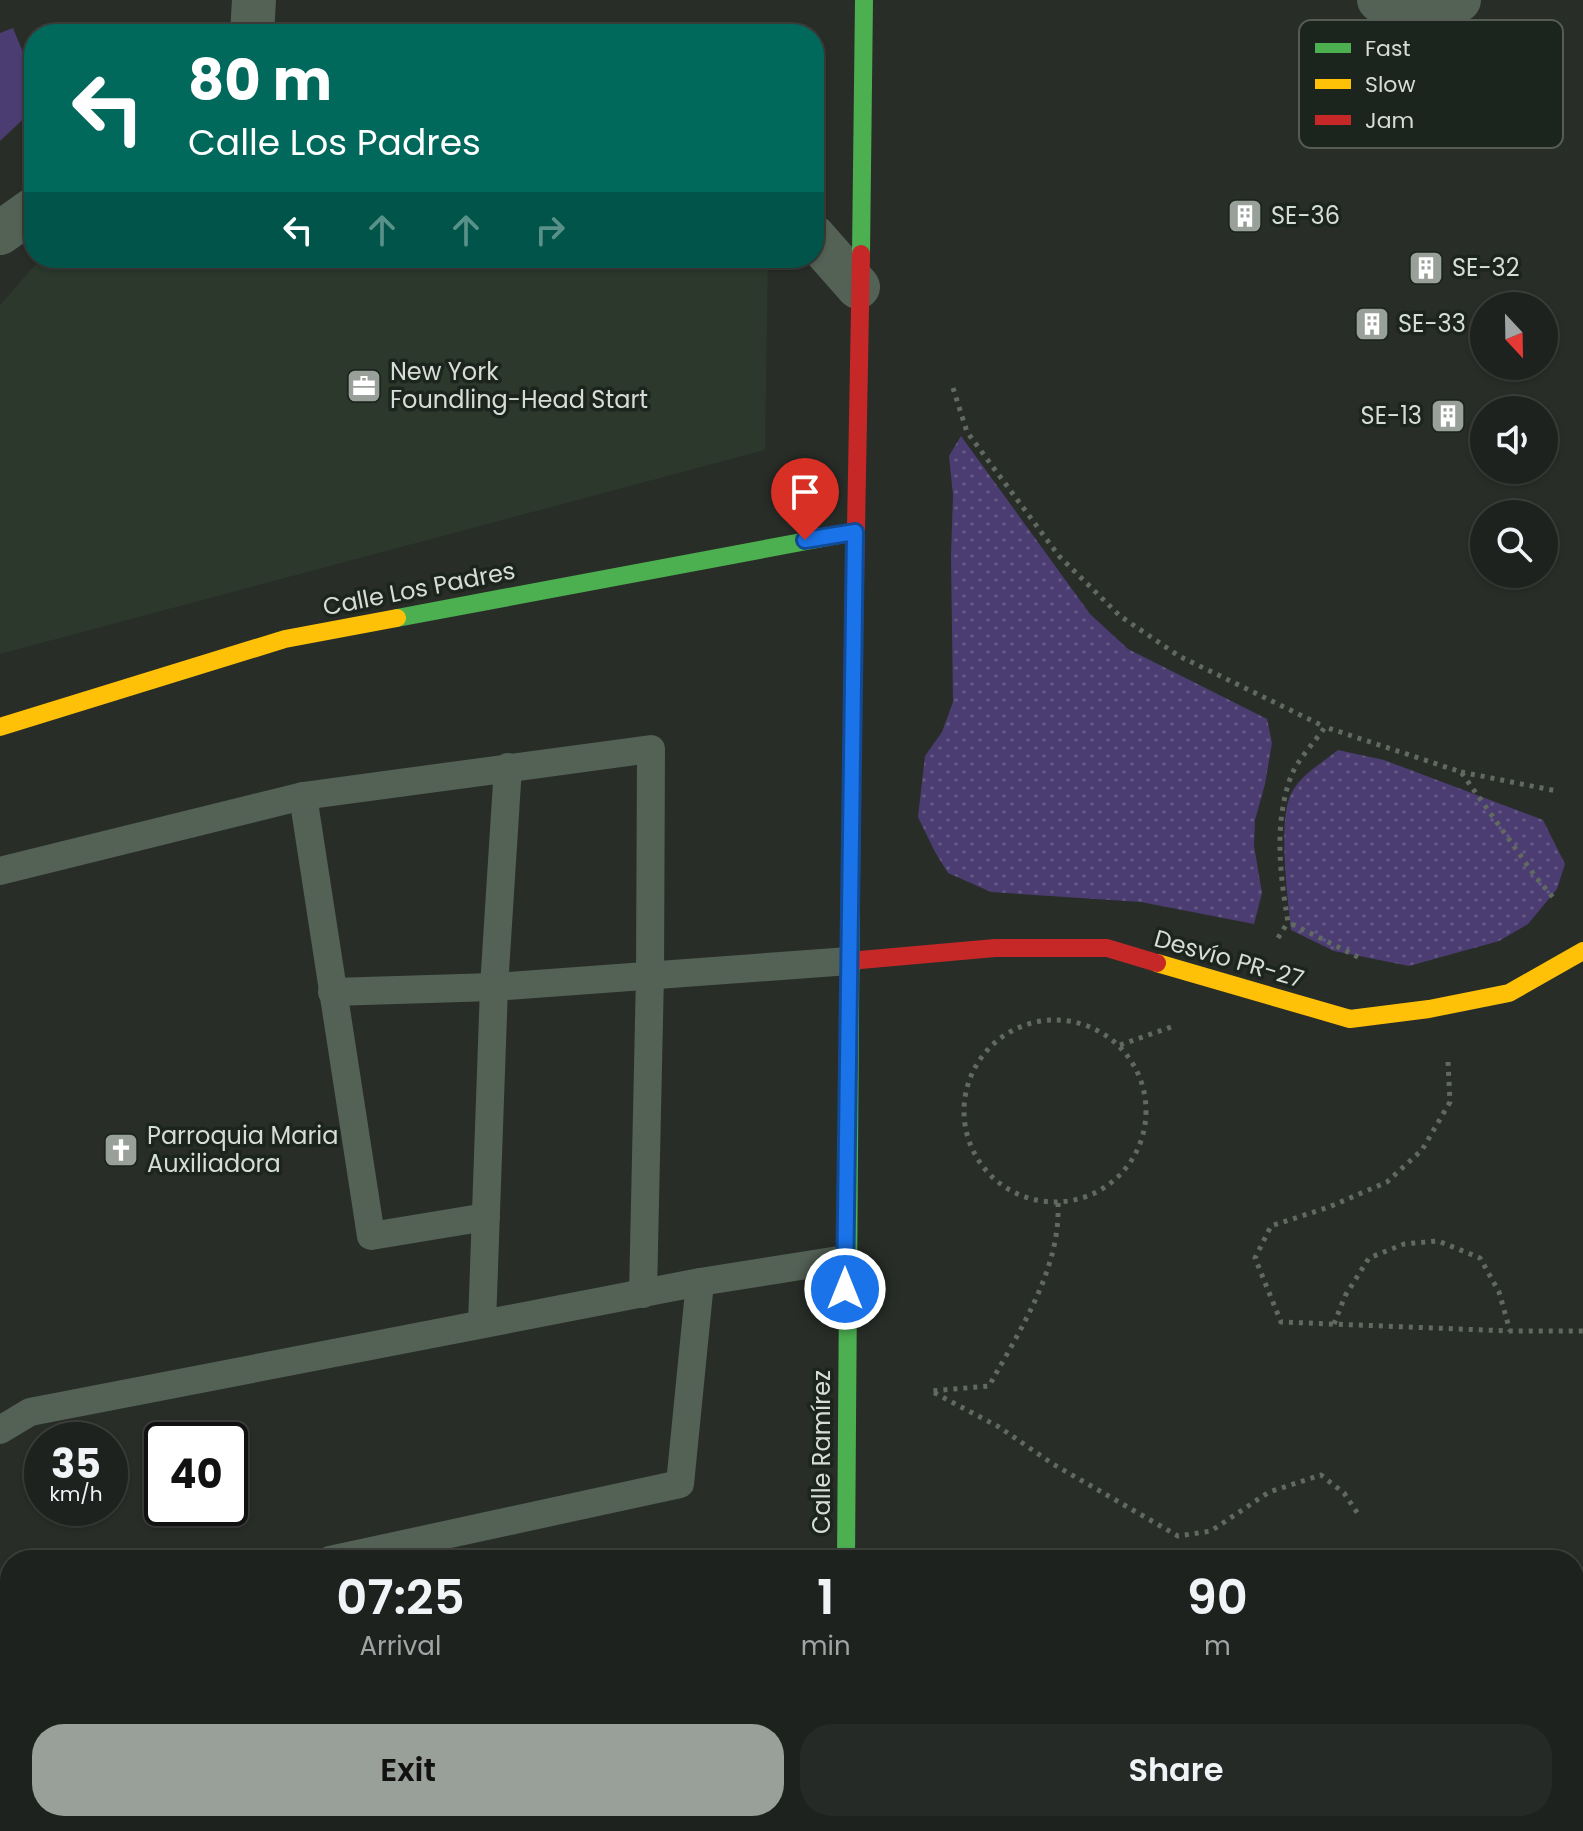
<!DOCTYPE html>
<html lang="en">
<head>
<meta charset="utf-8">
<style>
  body { margin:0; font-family:Poppins,sans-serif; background:#262a27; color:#f1f3f6; height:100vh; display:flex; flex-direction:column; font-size:30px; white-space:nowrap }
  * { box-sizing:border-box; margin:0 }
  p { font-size:26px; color:#a1a4a4 }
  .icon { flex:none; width:44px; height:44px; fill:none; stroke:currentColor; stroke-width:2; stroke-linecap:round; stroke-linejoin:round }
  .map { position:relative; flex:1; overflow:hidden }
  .panel { position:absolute; left:0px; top:1550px; width:1584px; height:282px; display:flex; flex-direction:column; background:#1e221e; border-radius:32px 32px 0 0; box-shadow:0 2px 6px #0004,0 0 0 2px #3c3f3c }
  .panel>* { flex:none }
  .banner { position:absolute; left:24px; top:24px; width:800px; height:244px; border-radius:32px; box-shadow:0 2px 6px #0004,0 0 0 2px #3c3f3c; background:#00695c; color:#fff; overflow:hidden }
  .needle { width:52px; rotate:158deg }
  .controls { position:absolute; left:1470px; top:292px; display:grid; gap:16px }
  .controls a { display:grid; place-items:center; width:88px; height:88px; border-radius:50%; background:#1e221e; box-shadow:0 2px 6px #0004,0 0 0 2px #3c3f3c; font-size:40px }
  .speed { position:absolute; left:24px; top:1422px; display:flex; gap:16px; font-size:40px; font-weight:700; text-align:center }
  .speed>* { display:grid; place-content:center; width:104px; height:104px; border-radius:50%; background:#1e221e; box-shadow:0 2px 6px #0004,0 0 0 2px #3c3f3c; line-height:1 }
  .speed small { font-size:20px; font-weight:400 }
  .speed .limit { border:4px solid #111; border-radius:12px; background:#fff; color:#111 }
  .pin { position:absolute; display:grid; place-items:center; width:68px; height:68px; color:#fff; margin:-82px -34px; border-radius:50% 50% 50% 0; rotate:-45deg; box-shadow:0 0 8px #0007 }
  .pin .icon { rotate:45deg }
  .me { position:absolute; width:88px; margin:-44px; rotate:0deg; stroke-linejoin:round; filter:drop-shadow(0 0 6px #0008) }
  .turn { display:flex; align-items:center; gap:28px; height:168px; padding:0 32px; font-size:36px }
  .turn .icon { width:104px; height:104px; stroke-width:2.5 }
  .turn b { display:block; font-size:56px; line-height:68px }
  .lanes { display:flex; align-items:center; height:76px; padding:0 32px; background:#0003; justify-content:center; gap:40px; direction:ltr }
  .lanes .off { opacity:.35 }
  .eta { display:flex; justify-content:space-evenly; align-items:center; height:136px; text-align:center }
  .eta b { font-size:48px; font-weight:600; line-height:56px }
  .button { display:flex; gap:16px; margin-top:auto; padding:16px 32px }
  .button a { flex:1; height:92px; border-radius:32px; background:#999f99; color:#111; font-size:32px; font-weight:600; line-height:92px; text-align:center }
  .button a+a { background:#262a27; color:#f1f3f6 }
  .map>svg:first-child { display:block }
  .built { fill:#2b382b }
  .grass { fill:url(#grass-dots) }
  .forest { fill:url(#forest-crowns) }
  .green { fill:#4b3d71 }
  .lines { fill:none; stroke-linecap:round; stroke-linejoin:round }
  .path { stroke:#616961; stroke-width:5; stroke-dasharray:4 6; stroke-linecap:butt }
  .lane { stroke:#546155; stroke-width:28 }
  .street { stroke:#546155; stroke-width:44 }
  .fast { stroke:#4caf50; stroke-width:18 }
  .slow { stroke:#ffc107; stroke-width:18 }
  .jam { stroke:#c62828; stroke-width:18 }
  .route-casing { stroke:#114b97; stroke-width:20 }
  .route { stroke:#1a73e8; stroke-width:14 }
  .labels { text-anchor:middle; stroke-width:7; stroke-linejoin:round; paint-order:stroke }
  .poi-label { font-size:24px; fill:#d6dcd6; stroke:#1c251d; text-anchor:start }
  .street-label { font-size:24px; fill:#d6dcd6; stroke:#1c251d }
  .key { fill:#1c251d; stroke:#545c54; stroke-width:2 }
  .key-label { font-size:22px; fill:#d6dcd6 }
</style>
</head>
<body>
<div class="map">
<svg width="1583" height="1831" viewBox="0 0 1583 1831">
  <defs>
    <pattern id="grass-dots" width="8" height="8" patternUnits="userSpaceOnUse" patternTransform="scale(2)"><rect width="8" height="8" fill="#4b3d71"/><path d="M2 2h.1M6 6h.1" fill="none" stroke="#645884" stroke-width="1.8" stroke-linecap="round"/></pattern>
    <pattern id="forest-crowns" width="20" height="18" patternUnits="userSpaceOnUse" patternTransform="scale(2)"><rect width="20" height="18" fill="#584a81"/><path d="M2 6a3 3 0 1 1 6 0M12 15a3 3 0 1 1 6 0" fill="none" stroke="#6f6492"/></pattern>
  </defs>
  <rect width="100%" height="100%" fill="#282d28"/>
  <path class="built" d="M 41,258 L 768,258 L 765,450 L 0,654 L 0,305 Z"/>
  <g class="grass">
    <path d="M 961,436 L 1090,614 L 1128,649 L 1267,719 L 1272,743 L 1265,784 L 1255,820 L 1254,846 L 1262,893 L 1254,924 L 1141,902 L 991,892 L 948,873 L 935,852 L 918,817 L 925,756 L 942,732 L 953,702 L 951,557 L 953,495 L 949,456 Z"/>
    <path d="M 1338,750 L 1384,760 L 1543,820 L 1565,864 L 1557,889 L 1528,924 L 1499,941 L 1409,966 L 1334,951 L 1291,930 C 1288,899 1277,818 1292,792 C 1302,774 1322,763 1338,750 Z"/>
    <path d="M 10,1808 L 10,1822 L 530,1822 L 524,1831 L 0,1831 L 0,1809 Z"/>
    <path d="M 757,1822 L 931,1822 L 924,1831 L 763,1831 Z"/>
  </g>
  <path class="forest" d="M 1583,1747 L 1583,1831 L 1120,1831 L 1169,1822 L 1574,1822 L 1574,1748 Z"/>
  <path class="green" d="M 13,28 L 34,79 L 34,109 L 0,141 L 0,33 Z"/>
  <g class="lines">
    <g class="path">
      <path d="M 953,388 L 967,432 L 1059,556 L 1120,616 L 1179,656 L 1325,727"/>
      <path d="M 1461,772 L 1557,791"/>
      <path d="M 1278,938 L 1288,922"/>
      <path d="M 1358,957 L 1288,922 C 1280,875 1274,825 1290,779 C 1296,761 1314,743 1325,727 L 1461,772 L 1535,876 L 1556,901"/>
      <circle cx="1055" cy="1111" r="91"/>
      <path d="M 1120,1045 L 1171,1027"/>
      <path d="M 1448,1062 L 1450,1102 L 1422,1150 L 1387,1182 L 1329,1207 L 1271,1226 L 1255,1258 L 1281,1322 L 1510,1331 L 1583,1331"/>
      <path d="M 1058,1203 C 1061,1268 1020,1330 989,1386 L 931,1391 L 999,1427 L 1053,1464 L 1178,1536 L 1211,1531 L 1269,1492 L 1321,1475 L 1344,1493 L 1360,1517"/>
      <path d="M 1334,1324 L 1345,1296 L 1369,1258 L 1404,1244 L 1438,1241 L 1480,1258 L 1499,1292 L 1510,1331"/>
    </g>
    <g class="lane">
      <path d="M 303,796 L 371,1236 L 486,1217"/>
      <path d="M 0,871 L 303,796 L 651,749 L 650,975 L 643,1294"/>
      <path d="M 332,992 L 494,987 L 849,961"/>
      <path d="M 700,1282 L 845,1259"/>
      <path d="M 482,1324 L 494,987 L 508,767"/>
      <path d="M 0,1430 L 30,1412 L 700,1282 L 680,1484 L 330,1560"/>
      <path d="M 0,1631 L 10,1629"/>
    </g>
    <g class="street">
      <path d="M 1379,0 L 1412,25 L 1459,0"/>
      <path d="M 252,34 L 254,0"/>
      <path d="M 0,233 L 34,209"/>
      <path d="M 814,237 L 858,287"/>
      <path d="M 0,1763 L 10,1762"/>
    </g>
    <g class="fast">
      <path d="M 861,254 L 864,0"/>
      <path d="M 397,618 L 855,532"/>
      <path d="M 846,1560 L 852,749"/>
    </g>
    <g class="slow">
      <path d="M 0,727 L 285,639 L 397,618"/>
      <path d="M 1157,963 L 1350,1019 L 1429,1009 L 1509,993 L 1583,951"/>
    </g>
    <g class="jam">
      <path d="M 852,749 L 861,254"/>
      <path d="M 849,961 L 995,948 L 1107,948 L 1157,963"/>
      <path d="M 720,1822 L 726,1831"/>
      <path d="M 974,1831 L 980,1822"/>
    </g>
  </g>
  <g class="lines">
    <g class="route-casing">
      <path id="route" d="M 805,540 L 855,532 L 845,1289"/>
    </g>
    <use href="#route" class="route"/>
  </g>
  <defs>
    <g id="building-square" transform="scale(1.8)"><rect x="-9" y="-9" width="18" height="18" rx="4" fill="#999f99" stroke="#1c251d"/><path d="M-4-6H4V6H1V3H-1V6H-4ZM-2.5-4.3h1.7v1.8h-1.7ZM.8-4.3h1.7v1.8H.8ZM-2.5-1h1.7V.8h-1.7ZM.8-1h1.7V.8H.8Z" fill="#fff"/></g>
    <g id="office-square" transform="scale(1.8)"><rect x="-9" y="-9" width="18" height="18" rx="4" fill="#999f99" stroke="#1c251d"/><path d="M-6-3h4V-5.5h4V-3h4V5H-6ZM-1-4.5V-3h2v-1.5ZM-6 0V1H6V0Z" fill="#fff"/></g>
    <g id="church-square" transform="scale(1.8)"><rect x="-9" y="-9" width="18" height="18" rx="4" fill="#999f99" stroke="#1c251d"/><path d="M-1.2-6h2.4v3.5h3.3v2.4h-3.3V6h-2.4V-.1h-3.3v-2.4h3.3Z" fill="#fff"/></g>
  </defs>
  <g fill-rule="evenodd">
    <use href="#building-square" x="1245" y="216"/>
    <use href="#building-square" x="1426" y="268"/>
    <use href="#building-square" x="1372" y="324"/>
    <use href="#office-square" x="364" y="386"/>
    <use href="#building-square" x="1448" y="416"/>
    <use href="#church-square" x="121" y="1150"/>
  </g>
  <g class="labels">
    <g class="poi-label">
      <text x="1271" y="224">SE-36</text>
      <text x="1452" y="276">SE-32</text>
      <text x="1398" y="332">SE-33</text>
      <text x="390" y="380">New York<tspan x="390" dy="28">Foundling-Head Start</tspan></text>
      <text x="1422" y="424" text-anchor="end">SE-13</text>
      <text x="147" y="1144">Parroquia Maria<tspan x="147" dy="28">Auxiliadora</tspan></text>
    </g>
    <g class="street-label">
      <text transform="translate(419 589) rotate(-11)" y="8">Calle Los Padres</text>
      <text transform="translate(1229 959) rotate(16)" y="8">Desvío PR-27</text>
      <text transform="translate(822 1452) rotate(-90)" y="8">Calle Ramírez</text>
    </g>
  </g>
  <rect x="1299" y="20" width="264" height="128" rx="12" class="key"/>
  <rect x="1315" y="43" width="36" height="10" fill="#4caf50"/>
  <rect x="1315" y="79" width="36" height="10" fill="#ffc107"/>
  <rect x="1315" y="115" width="36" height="10" fill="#c62828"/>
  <g class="key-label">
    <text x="1365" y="56">Fast</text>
    <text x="1365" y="92">Slow</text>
    <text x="1365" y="128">Jam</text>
  </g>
</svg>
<div class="controls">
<a><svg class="needle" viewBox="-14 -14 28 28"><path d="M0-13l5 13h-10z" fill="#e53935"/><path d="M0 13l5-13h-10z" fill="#a1a4a4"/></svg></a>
<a><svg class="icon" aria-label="sound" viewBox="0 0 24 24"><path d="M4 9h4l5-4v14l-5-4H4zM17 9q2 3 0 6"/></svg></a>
<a><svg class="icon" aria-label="search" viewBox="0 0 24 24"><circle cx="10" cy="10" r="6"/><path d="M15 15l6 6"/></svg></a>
</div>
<div class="speed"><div>35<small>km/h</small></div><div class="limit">40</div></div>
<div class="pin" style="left:805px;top:540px;background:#d93025"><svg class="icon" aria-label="arrive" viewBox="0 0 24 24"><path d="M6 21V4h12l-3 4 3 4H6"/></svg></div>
<svg class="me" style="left:845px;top:1289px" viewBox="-20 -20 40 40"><circle r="17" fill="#1a73e8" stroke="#fff" stroke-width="3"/><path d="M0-11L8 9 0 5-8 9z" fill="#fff"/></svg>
<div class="banner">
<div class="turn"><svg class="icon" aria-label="left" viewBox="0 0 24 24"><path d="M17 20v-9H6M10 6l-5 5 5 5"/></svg><div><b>80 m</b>Calle Los Padres</div></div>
<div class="lanes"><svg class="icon" aria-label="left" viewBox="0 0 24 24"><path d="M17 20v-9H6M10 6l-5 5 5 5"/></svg><svg class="icon off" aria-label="ahead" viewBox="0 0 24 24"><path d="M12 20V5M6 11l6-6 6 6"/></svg><svg class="icon off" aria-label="ahead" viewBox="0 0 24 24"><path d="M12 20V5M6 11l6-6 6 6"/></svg><svg class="icon off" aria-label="right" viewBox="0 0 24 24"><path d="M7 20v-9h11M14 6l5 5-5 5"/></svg></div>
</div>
<section class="panel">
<div class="eta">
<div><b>07:25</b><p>Arrival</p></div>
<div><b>1</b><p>min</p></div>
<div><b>90</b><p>m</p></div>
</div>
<div class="button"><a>Exit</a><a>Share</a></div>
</section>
</div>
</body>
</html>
